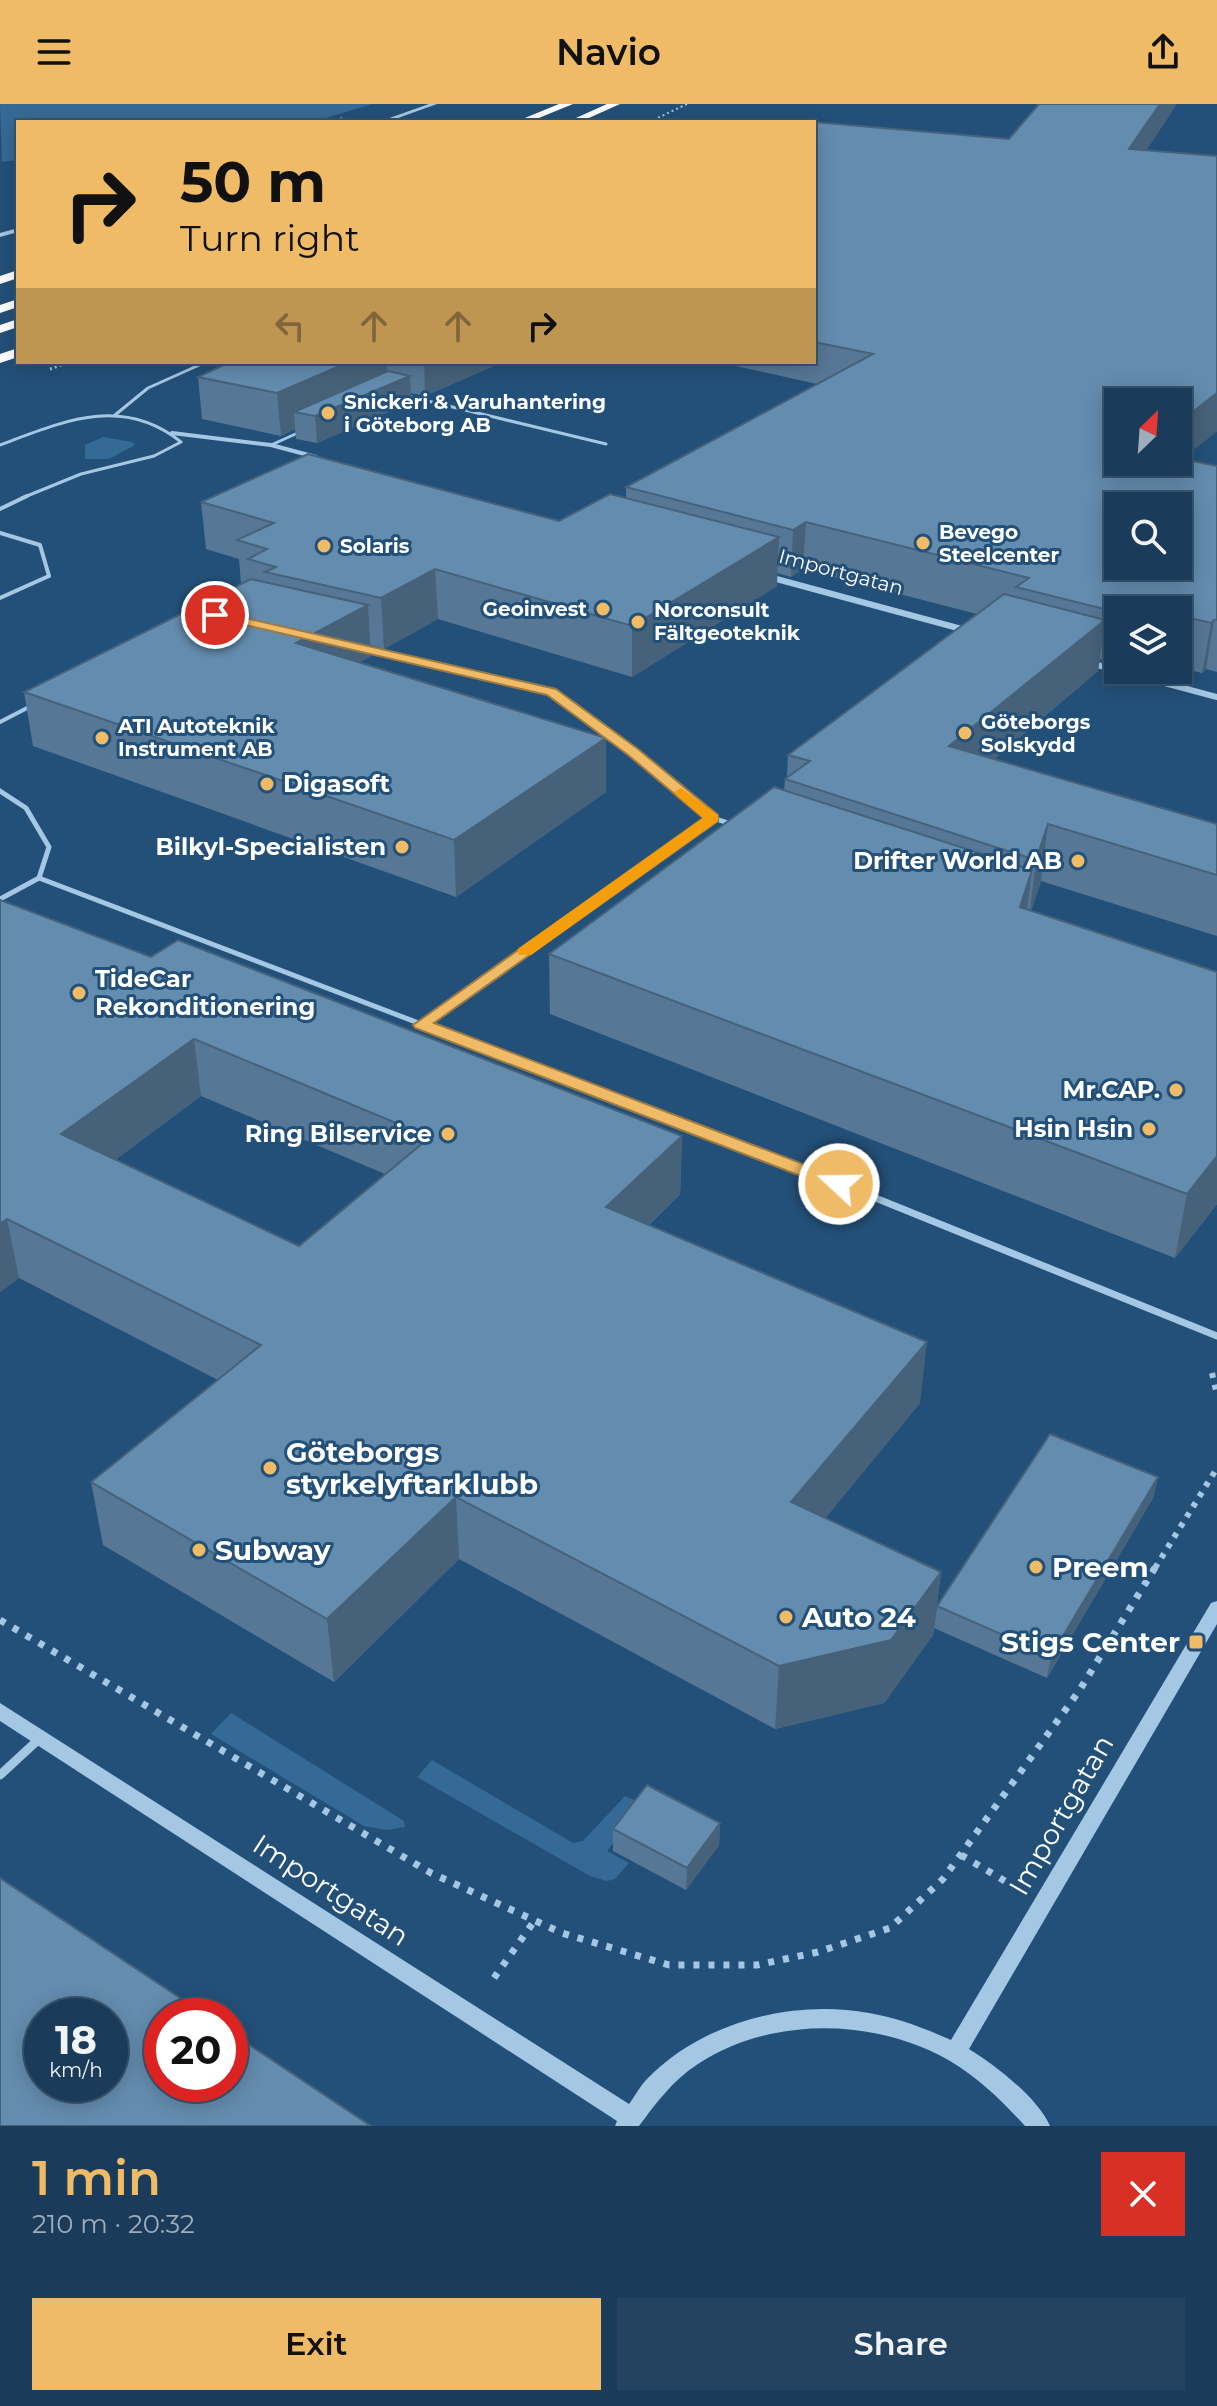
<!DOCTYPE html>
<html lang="en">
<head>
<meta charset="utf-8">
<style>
  body { margin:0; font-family:Montserrat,sans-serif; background:#234360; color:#f1f3f6; height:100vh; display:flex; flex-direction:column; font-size:30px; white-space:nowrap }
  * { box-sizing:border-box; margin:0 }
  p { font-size:26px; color:#9fadbb }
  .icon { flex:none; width:44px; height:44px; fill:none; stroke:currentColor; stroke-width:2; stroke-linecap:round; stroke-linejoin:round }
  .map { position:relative; height:2022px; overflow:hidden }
  .sheet { display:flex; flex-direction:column; background:#1a3c5a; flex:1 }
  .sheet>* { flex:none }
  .hud { position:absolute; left:16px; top:16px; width:800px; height:244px; border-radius:0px; box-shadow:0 4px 20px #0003,0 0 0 2px #385670; background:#efbb67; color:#111; overflow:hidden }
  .needle { width:52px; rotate:25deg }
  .controls { position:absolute; left:1104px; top:284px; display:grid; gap:16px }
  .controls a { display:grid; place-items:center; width:88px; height:88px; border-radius:0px; background:#1a3c5a; box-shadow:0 4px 20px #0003,0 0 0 2px #385670; font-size:40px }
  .speed { position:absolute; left:24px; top:1894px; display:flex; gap:16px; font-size:40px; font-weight:700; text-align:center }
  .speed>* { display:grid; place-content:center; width:104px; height:104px; border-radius:50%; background:#1a3c5a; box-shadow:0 4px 20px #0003,0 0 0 2px #385670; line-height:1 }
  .speed small { font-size:20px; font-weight:400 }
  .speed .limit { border:12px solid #d22; background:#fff; color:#111 }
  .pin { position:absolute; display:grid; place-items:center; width:68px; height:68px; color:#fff; margin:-34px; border:4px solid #fff; border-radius:50%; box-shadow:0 2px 8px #0007 }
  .me { position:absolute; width:88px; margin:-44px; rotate:291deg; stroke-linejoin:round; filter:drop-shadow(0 0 6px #0008) }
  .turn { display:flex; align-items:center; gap:28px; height:168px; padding:0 32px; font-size:36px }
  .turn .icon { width:104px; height:104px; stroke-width:2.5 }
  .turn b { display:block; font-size:56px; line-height:68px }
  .lanes { display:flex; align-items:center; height:76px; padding:0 32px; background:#0003; justify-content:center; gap:40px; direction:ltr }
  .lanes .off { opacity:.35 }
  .round { display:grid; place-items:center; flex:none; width:84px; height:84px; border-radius:0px; background:#234360 }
  .summary { display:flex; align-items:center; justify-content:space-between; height:136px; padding:0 32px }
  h1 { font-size:48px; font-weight:600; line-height:60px; color:#efbb67 }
  .cta { display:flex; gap:16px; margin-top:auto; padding:16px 32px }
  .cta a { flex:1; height:92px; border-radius:0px; background:#efbb67; color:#111; font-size:32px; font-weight:600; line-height:92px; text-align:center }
  .cta a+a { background:#234360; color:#f1f3f6 }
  header { display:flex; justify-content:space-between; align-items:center; height:104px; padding:0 32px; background:#efbb67; color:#111; font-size:36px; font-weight:600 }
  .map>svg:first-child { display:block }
  .green { fill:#366a96 }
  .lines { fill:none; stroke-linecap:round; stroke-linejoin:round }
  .path-far3 { stroke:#a4c7e4; stroke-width:2; stroke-dasharray:2 3; stroke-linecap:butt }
  .path-far2 { stroke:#a4c7e4; stroke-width:3; stroke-dasharray:2 3; stroke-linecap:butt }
  .path-far1 { stroke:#a4c7e4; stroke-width:6; stroke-dasharray:5 7; stroke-linecap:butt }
  .path { stroke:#a4c7e4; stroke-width:7; stroke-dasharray:6 9; stroke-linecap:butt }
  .service-far4 { stroke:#a4c7e4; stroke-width:3 }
  .service-far3 { stroke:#a4c7e4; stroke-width:4 }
  .service-far2 { stroke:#a4c7e4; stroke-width:5 }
  .service-far1 { stroke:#a4c7e4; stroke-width:7 }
  .service { stroke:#a4c7e4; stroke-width:9 }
  .minor-far1 { stroke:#a4c7e4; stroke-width:4 }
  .minor { stroke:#a4c7e4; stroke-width:6 }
  .tertiary { fill:#a4c7e4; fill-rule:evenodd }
  .motorway { fill:#fff; fill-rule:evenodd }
  .wall { fill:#567896; fill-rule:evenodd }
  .shaded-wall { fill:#46627a }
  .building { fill:#648cae; stroke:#46627a; stroke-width:2; fill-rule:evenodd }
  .route { fill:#efbb67; stroke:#9b7a43; stroke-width:2 }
  .slow { fill:#f59e0b }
  .poi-dot { fill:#efbb67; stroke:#235078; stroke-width:3 }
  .labels { text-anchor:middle; stroke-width:6; stroke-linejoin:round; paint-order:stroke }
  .far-poi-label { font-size:20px; font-weight:bold; fill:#fff; stroke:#235078; text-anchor:start }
  .far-street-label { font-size:20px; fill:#fff; stroke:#235078 }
  .poi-label { font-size:24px; font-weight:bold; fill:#fff; stroke:#235078; text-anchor:end }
  .near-poi-label { font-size:28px; font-weight:bold; fill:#fff; stroke:#235078; text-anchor:start }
  .near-street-label { font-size:28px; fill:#fff; stroke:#235078 }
</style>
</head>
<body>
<header><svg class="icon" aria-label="menu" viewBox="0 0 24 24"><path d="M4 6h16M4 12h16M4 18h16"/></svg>Navio<svg class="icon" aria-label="share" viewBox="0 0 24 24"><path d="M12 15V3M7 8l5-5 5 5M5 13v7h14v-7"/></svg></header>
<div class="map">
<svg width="1217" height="2022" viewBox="0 0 1217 2022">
  <rect width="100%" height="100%" fill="#235078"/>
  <g class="green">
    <path d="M 0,0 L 372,0 L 313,18 L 18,18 L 18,56 L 2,58 Z"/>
    <path d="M 103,333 L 132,338 L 135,341 L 109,355 L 85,355 L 85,341 Z"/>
    <path d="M 231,1609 L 404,1717 L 405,1723 L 387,1726 L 364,1722 L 211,1630 Z"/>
    <path d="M 432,1656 L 573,1739 L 583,1737 L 625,1692 L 644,1700 L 607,1747 L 629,1759 L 615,1775 L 607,1777 L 590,1772 L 417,1673 Z"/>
  </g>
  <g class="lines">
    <g class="path-far3">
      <path d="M 331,18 L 345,13"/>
      <path d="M 649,18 L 687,0"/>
    </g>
    <path class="path-far2" d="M 50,265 L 69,258"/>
    <g class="path-far1">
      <path d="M 1212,1269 L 1217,1291"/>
      <path d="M 1155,1464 L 1217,1364"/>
    </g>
    <g class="path">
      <path d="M 0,1516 L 431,1769 L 562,1829 L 669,1861 L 757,1861 L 818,1848 L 890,1824 L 943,1775 L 1079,1587 L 1156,1462"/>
      <path d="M 961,1751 L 1005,1777"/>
      <path d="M 494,1874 L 535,1816"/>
    </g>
    <g class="service-far4">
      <path d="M 407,292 L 606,340"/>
      <path d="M 115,311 L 148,284 L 206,258"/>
      <path d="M 0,341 C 64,317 122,291 181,338 L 154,352 L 81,370 L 22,394"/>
      <path d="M 271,341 L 300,328"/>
    </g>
    <g class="service-far3">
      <path d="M 0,405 L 27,392"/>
      <path d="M 0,429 L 40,441 L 49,472 L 0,494"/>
      <path d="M 365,544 L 552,588 L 662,672"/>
      <path d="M 0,618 L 31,602"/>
    </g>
    <g class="service-far2">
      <path d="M 659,670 L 713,714"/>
      <path d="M 0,687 L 26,704 L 49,743 L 39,774"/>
      <path d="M 0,795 L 39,774 L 688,1022"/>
      <path d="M 421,921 L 713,714 L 731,720"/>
    </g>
    <path class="service-far1" d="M 682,1020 L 868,1091 L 1217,1232"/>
    <path class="service" d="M 0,1671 L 38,1636"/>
    <path class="minor-far1" d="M 172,329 L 271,341 L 316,353"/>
    <g class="minor">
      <path d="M 769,473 L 969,527"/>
      <path d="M 1090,559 L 1217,593"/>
    </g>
    <g class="tertiary">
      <path d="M 429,0 L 437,0 L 387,18 L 378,18 Z"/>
      <path d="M 18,124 L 18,128 L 0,133 L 0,129 Z"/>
      <path d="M 1217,1497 L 1217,1520 L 969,1945 C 995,1961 1038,1994 1050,2022 L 1025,2022 C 1003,1998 979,1974 950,1957 C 876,1914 771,1912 698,1960 C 673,1976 656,1999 639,2022 L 615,2022 L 617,2017 L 0,1617 L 0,1599 L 629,2000 C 635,1992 640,1982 647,1975 C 702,1918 792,1895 869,1909 C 898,1914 924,1924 951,1936 L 1211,1499 Z"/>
    </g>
    <g class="motorway">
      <path d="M 559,0 L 573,0 L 529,18 L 515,18 Z"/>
      <path d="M 607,0 L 620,0 L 580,18 L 567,18 Z"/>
      <path d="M 18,166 L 18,174 L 0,180 L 0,172 Z"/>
      <path d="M 18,195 L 18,203 L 0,209 L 0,201 Z"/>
      <path d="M 18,215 L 18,223 L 0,229 L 0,221 Z"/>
      <path d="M 18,244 L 18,253 L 0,259 L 0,250 Z"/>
    </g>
  </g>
  <g class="wall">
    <path d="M 814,18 L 1146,46 L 1217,327 L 1182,355 L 1217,362 L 1217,568 L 1206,565 L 1202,569 L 1178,563 L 1178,506 L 1118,506 L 1118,551 L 1109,558 L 1100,555 L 1098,567 L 994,655 L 1217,720 L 1217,832 L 1041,777 L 1031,807 L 1217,868 L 1217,1100 L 1175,1154 L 550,910 L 549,850 L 784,687 L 785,675 L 787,674 L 788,651 L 977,510 L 803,465 L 791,473 L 777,469 L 777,482 L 632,573 L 438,515 L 384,545 L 371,541 L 371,552 L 360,558 L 606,688 L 456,793 L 33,642 L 24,588 L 241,480 L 239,455 L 206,445 L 201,398 L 559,417 L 626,394 L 626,383 L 817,280 L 718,258 L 814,258 Z"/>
    <path d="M 230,258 L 503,258 L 425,292 L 411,289 L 411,298 L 317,339 L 296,335 L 295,325 L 281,332 L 202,315 L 198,273 Z"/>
    <path d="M 0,796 L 151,853 L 682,1032 L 680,1090 L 649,1121 L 920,1299 L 825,1414 L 941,1468 L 933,1531 L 884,1599 L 775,1625 L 459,1455 L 334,1578 L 103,1441 L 91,1378 L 218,1276 L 19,1174 L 0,1188 ZM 201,992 L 385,1070 L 299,1142 L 115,1056 Z"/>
    <path d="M 1158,1373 L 1153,1394 L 1047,1574 L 934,1524 L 937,1502 Z"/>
    <path d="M 720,1719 L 719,1741 L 686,1786 L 613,1747 L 613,1725 Z"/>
  </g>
  <g class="shaded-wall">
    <path d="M 1160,0 L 1177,0 L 1125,79 L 1129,45 Z"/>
    <path d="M 349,258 L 387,258 L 388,281 L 410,272 L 411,298 L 317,339 L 315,312 L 294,308 L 295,325 L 281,332 L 277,289 Z"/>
    <path d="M 424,258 L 503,258 L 425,292 Z"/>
    <path d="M 1217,289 L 1217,327 L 1178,358 L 1178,319 Z"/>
    <path d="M 806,418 L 803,465 L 791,473 L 793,426 Z"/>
    <path d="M 779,433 L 777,482 L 632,573 L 632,522 Z"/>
    <path d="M 435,465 L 438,515 L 384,545 L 381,494 Z"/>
    <path d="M 1128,499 L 1127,506 L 1119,506 Z"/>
    <path d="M 368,501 L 371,552 L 300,591 L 296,539 Z"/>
    <path d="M 1118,507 L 1118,551 L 1109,558 L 1116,508 Z"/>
    <path d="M 1105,516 L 1098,567 L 944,697 L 949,642 Z"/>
    <path d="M 1214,516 L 1206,565 L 1202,569 L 1211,519 Z"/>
    <path d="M 606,634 L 606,688 L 456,793 L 454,736 Z"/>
    <path d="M 1048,720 L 1041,777 L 1029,813 L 1036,756 Z"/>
    <path d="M 1032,766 L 1025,824 L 1020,803 Z"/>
    <path d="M 194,935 L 201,992 L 71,1089 L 61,1030 Z"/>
    <path d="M 682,1032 L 680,1090 L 606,1162 L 606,1103 Z"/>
    <path d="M 1217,1052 L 1217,1100 L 1175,1154 L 1187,1090 Z"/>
    <path d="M 7,1115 L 19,1174 L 0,1188 L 0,1120 Z"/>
    <path d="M 927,1238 L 920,1299 L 787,1461 L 791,1398 Z"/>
    <path d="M 1158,1373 L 1153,1394 L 1047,1574 L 1051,1552 Z"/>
    <path d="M 456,1393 L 459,1455 L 334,1578 L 327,1515 Z"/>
    <path d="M 941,1468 L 933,1531 L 884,1599 L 775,1625 L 779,1562 Z"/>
    <path d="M 720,1719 L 719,1741 L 686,1786 L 687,1764 Z"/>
  </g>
  <g class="building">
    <path d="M 1039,0 L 1160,0 L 1129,45 L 1217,52 L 1217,289 L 1178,319 L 1178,298 L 1118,298 L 1118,358 L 1178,358 L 1178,354 L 1217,362 L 1217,516 L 1214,516 L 1211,519 L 1178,511 L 1178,506 L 1157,506 L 1128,499 L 1116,508 L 1016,483 L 1029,474 L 806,418 L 793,426 L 626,383 L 873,250 L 814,238 L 814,18 L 1009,35 ZM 1118,402 L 1178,402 L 1178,462 L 1118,462 Z"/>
    <path d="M 777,15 L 811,18 L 771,18 Z"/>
    <path d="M 230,258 L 349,258 L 277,289 L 198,273 Z"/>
    <path d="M 388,267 L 410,272 L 315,312 L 294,308 Z"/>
    <path d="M 308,350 L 559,417 L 610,390 L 779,433 L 632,522 L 435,465 L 381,494 L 265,468 L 276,463 L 248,455 L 267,445 L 237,436 L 274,419 L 201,398 Z"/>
    <path d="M 251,475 L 368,501 L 296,539 L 606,634 L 454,736 L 24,588 Z"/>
    <path d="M 1004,490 L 1105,516 L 949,642 L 1217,720 L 1217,771 L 1048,720 L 1036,756 L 785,675 L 810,657 L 788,651 Z"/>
    <path d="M 774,683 L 1032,766 L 1020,803 L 1217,868 L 1217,1052 L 1187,1090 L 549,850 Z"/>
    <path d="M 0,796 L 151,853 L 178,836 L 682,1032 L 606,1103 L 927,1238 L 791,1398 L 941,1468 L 891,1536 L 779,1562 L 456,1393 L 327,1515 L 91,1378 L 261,1241 L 7,1115 L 0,1120 ZM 194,935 L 430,1033 L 299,1142 L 61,1030 Z"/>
    <path d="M 1050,1330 L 1158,1373 L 1051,1552 L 937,1502 Z"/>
    <path d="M 647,1681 L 720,1719 L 687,1764 L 613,1725 Z"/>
    <path d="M 0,1774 L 207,1912 L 162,1912 L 162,1980 L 230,1980 L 230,1928 L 371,2022 L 0,2022 ZM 42,1912 L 110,1912 L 110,1980 L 42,1980 Z"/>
  </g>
  <path class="route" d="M 215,507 L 556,585 L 638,645 L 718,711 L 718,717 L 434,919 L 845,1076 L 848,1080 L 845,1084 L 832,1084 L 415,924 L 413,921 L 703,714 L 628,651 L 547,591 L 211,513 L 209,511 Z"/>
  <path class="slow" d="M 681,684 L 718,711 L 718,717 L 531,851 L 519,851 L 517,847 L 519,844 L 703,714 L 676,691 L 674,688 Z"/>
  <g class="poi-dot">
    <circle cx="328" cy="309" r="8"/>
    <circle cx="923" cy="439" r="8"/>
    <circle cx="324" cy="442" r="8"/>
    <circle cx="603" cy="505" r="8"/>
    <circle cx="638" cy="518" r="8"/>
    <circle cx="965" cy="629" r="8"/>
    <circle cx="102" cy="634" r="8"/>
    <circle cx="267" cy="680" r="8"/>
    <circle cx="402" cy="743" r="8"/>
    <circle cx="1078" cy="757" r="8"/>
    <circle cx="79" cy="889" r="8"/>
    <circle cx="1176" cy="986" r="8"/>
    <circle cx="1149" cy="1025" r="8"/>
    <circle cx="448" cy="1030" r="8"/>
    <circle cx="270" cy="1364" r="8"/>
    <circle cx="199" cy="1446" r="8"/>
    <circle cx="1036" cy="1463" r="8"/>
    <circle cx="786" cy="1513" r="8"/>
    <rect x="1188" y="1530" width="16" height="16" rx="4"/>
  </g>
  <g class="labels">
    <g class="far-poi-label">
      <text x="344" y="305">Snickeri &amp; Varuhantering<tspan x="344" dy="23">i Göteborg AB</tspan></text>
      <text x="939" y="435">Bevego<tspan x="939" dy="23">Steelcenter</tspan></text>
      <text x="340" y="449">Solaris</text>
      <text x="587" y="512" text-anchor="end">Geoinvest</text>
      <text x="654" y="513">Norconsult<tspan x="654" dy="23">Fältgeoteknik</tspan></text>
      <text x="981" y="625">Göteborgs<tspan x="981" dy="23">Solskydd</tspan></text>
      <text x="118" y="629">ATI Autoteknik<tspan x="118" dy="23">Instrument AB</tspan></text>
    </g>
    <g class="far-street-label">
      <text transform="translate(841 468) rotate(15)" y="7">Importgatan</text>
    </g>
    <g class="poi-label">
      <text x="283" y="688" text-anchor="start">Digasoft</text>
      <text x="386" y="751">Bilkyl-Specialisten</text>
      <text x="1062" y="765">Drifter World AB</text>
      <text x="95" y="883" text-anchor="start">TideCar<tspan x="95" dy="28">Rekonditionering</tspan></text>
      <text x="1160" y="994">Mr.CAP.</text>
      <text x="1133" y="1033">Hsin Hsin</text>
      <text x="432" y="1038">Ring Bilservice</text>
    </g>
    <g class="near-poi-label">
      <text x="286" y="1358">Göteborgs<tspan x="286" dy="32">styrkelyftarklubb</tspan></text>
      <text x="215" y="1456">Subway</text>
      <text x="1052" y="1473">Preem</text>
      <text x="802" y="1523">Auto 24</text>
      <text x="1180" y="1548" text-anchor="end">Stigs Center</text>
    </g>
    <g class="near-street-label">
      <text transform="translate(1061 1711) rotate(-60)" y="10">Importgatan</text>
      <text transform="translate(331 1786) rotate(33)" y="10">Importgatan</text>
    </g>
  </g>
</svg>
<div class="controls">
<a><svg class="needle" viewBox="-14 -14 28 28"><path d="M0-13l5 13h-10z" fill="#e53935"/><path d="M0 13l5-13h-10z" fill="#9fadbb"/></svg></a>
<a><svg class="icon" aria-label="search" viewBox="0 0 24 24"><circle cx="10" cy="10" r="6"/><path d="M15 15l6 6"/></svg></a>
<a><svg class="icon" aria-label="layers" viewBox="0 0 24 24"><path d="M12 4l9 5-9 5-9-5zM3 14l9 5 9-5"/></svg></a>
</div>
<div class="speed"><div>18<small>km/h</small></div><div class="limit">20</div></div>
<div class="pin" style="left:215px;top:511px;background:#d93025"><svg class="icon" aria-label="arrive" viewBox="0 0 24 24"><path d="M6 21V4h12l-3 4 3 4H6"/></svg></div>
<svg class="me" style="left:839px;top:1080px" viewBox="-20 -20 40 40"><circle r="17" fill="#efbb67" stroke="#fff" stroke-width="3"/><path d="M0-11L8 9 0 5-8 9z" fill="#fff"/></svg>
<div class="hud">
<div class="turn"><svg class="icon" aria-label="right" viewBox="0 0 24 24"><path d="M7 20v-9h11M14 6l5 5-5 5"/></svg><div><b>50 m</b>Turn right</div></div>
<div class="lanes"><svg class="icon off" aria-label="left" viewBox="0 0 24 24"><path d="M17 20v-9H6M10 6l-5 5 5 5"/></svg><svg class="icon off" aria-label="ahead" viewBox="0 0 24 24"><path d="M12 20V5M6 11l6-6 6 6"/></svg><svg class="icon off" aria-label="ahead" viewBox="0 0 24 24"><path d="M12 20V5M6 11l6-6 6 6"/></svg><svg class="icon" aria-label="right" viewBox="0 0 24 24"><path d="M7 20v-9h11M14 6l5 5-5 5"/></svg></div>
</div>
</div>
<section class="sheet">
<div class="summary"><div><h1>1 min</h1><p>210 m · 20:32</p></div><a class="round" style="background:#d93025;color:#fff"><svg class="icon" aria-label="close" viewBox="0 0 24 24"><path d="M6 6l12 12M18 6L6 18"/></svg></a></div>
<div class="cta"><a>Exit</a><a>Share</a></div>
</section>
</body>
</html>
